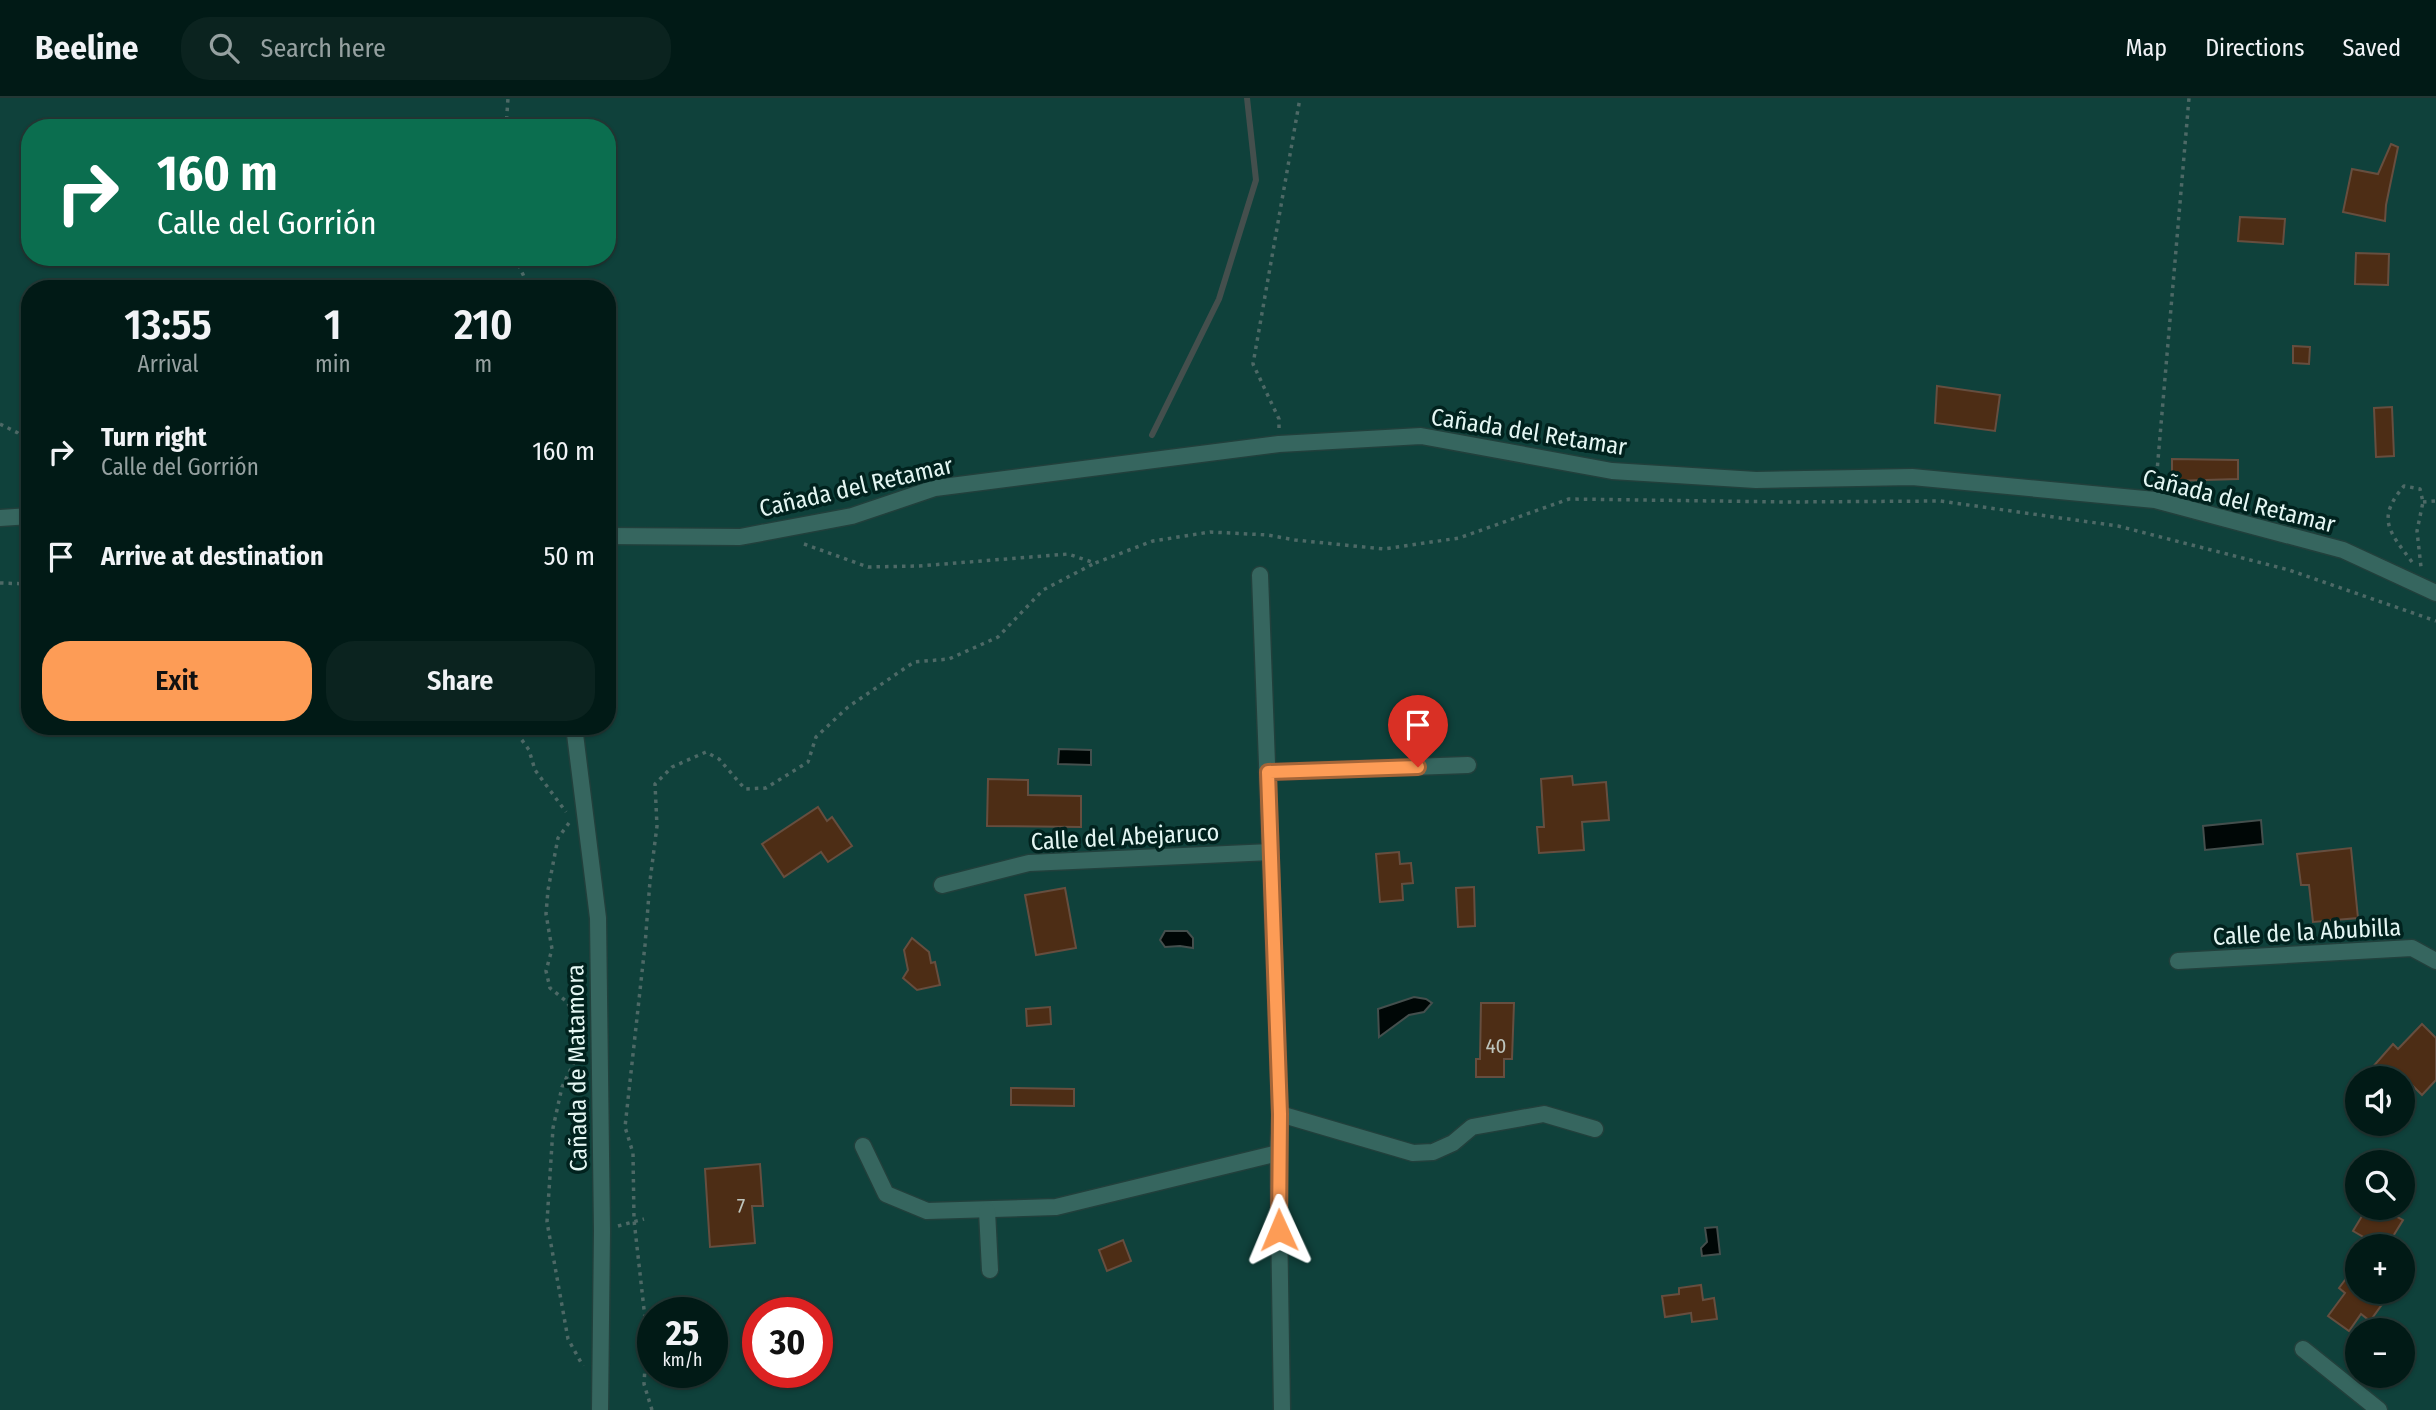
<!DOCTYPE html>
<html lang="en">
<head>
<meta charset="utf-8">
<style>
  body { margin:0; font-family:"Fira Sans Condensed",sans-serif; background:#0b231f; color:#f1f3f6; height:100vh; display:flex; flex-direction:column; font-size:26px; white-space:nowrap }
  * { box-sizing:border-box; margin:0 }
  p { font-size:23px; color:#96a1a1 }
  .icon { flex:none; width:38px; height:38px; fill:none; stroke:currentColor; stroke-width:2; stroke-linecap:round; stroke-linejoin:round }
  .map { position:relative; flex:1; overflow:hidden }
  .drawer { position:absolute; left:21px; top:182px; width:595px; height:455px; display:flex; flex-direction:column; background:#011a16; border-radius:28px; box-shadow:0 2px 5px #0004,0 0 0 2px #233835 }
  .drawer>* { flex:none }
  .guide { position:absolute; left:21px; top:21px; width:595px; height:147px; border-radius:28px; box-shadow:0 2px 5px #0004,0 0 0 2px #233835; background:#0b6e4f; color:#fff; overflow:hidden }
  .controls { position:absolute; left:2345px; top:968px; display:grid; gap:14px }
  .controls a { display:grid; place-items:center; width:70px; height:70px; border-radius:50%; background:#011a16; box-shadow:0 2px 5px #0004,0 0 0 2px #233835; font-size:35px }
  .speed { position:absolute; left:637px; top:1199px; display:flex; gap:14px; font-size:35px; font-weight:700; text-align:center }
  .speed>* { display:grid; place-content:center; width:91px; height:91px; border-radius:50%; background:#011a16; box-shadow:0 2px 5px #0004,0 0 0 2px #233835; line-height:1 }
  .speed small { font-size:18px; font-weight:400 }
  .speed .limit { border:10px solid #d22; background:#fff; color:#111 }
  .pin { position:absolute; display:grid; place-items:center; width:60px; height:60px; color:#fff; margin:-72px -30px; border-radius:50% 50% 50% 0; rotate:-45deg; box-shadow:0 0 7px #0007 }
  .pin .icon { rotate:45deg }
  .me { position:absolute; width:77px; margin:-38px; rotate:359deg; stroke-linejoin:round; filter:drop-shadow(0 0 5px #0008) }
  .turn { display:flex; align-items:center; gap:24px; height:147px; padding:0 21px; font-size:32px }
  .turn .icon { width:91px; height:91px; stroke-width:2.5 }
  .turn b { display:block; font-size:49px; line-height:60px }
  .eta { display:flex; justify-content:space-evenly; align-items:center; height:119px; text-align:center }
  .eta b { font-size:42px; font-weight:600; line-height:49px }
  .primary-button { display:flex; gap:14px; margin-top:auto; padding:14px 21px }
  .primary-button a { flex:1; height:80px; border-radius:28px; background:#fd9c56; color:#111; font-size:28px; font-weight:600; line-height:80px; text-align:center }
  .primary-button a+a { background:#0b231f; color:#f1f3f6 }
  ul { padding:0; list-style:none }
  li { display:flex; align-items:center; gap:21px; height:105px; padding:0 21px }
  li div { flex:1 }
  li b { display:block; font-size:26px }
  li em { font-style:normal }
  header { display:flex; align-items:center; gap:42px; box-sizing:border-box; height:98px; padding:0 35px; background:#011a16; border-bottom:2px solid #233835 }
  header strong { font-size:33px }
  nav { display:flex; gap:38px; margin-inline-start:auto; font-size:24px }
  .search { width:490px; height:63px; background:#0b231f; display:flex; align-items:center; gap:18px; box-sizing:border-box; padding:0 24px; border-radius:28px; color:#96a1a1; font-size:26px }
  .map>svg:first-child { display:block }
  .green { fill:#0f413b; fill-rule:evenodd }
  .water { fill:#000706; stroke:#444f4d; stroke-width:2 }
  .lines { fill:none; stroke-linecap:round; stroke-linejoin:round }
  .stream { stroke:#444f4d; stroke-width:6 }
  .building { fill:#4d2d15; stroke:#664e3f; stroke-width:2 }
  .minor-casing { stroke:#21403c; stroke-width:19 }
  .path { stroke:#4d6966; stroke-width:3.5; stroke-dasharray:3.5 5; stroke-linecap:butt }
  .minor { stroke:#36665f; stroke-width:16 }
  .route-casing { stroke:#a46538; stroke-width:18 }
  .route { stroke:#fd9c56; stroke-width:12 }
  .labels { text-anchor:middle; stroke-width:7; stroke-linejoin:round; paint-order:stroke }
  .number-label { font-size:21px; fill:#bec4bc }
  .street-label { font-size:24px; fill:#e4f6f3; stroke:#01221e }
</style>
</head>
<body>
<header>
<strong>Beeline</strong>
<div class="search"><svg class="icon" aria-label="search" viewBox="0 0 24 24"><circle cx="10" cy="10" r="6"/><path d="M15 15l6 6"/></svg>Search here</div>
<nav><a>Map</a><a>Directions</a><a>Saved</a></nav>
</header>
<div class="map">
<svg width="2436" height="1312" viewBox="0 0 2436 1312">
  <rect width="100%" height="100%" fill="#01221e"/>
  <path class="green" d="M 0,0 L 2436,0 L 2436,1312 L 0,1312 ZM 30,30 L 607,30 L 607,159 L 30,159 ZM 30,191 L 607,191 L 607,628 L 30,628 ZM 2357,980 L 2403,980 L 2403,1026 L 2357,1026 ZM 2357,1064 L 2403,1064 L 2403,1110 L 2357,1110 ZM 2357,1148 L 2403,1148 L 2403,1194 L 2357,1194 ZM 653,1214 L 712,1214 L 712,1274 L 653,1274 ZM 758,1214 L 817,1214 L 817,1274 L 758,1274 ZM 2357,1232 L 2403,1232 L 2403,1278 L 2357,1278 Z"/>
  <g class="water">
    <path d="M 1059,651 L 1091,652 L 1091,667 L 1058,666 Z"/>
    <path d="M 2261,722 L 2263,746 L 2205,752 L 2203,728 Z"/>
    <path d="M 1165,833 L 1187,833 L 1193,840 L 1193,850 L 1180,848 L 1165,849 L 1160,842 Z"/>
    <path d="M 1414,899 L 1426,901 L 1432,905 L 1424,914 L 1409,917 L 1379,939 L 1378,911 Z"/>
    <path d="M 1717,1129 L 1720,1156 L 1702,1158 L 1701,1150 L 1707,1144 L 1705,1130 Z"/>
  </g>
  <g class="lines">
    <path class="stream" d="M 1152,337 L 1219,201 L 1256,82 L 1247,0"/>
  </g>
  <g class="building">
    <path d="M 2391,46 L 2398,49 L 2386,107 L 2385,123 L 2343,114 L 2352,71 L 2378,76 Z"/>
    <path d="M 2240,119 L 2285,121 L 2283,146 L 2238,143 Z"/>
    <path d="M 2356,155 L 2389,156 L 2388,187 L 2355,186 Z"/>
    <path d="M 2293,248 L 2310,249 L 2309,266 L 2293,265 Z"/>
    <path d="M 1937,288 L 2000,297 L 1995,333 L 1935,325 Z"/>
    <path d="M 2392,309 L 2394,358 L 2376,359 L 2374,310 Z"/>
    <path d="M 2172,361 L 2238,362 L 2238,381 L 2172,383 Z"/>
    <path d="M 1572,678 L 1573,687 L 1606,684 L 1609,722 L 1582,724 L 1584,752 L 1539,755 L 1537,729 L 1544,729 L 1541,681 Z"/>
    <path d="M 988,681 L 1028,682 L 1028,697 L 1081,698 L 1081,729 L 987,728 Z"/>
    <path d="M 818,709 L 827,723 L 832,719 L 852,748 L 828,764 L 821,754 L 784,779 L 762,746 Z"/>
    <path d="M 2351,750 L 2358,820 L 2313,824 L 2309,787 L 2301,787 L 2297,756 Z"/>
    <path d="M 1399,754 L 1400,766 L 1411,765 L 1413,785 L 1402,786 L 1403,802 L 1380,804 L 1376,756 Z"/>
    <path d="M 1474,789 L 1475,828 L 1458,829 L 1456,790 Z"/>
    <path d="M 1065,790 L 1076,850 L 1036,857 L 1025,797 Z"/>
    <path d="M 912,840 L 929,854 L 931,865 L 935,864 L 940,887 L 917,892 L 903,880 L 908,872 L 904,852 Z"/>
    <path d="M 1481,905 L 1514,905 L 1512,961 L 1504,961 L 1504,979 L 1476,979 L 1476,961 L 1480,961 Z"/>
    <path d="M 1050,909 L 1051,926 L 1027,928 L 1026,911 Z"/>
    <path d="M 2422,926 L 2436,940 L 2436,982 L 2422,997 L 2405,980 L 2363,980 L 2393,946 L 2398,951 Z"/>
    <path d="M 1011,990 L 1074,991 L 1074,1008 L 1011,1007 Z"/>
    <path d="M 760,1066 L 763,1108 L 752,1108 L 755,1145 L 710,1149 L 705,1071 Z"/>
    <path d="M 2381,1110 L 2403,1122 L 2387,1148 L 2361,1148 L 2365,1140 L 2353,1133 L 2365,1113 L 2376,1119 Z"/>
    <path d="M 1123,1142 L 1131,1163 L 1107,1173 L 1099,1152 Z"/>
    <path d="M 2357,1166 L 2357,1194 L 2385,1194 L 2379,1201 L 2383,1205 L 2370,1223 L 2361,1216 L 2349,1233 L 2328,1218 L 2345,1195 L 2339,1190 Z"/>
    <path d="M 1701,1187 L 1703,1202 L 1714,1200 L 1717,1221 L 1692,1224 L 1691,1215 L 1665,1219 L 1662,1198 L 1679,1196 L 1679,1190 Z"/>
  </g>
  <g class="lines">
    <g class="minor-casing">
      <g id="minor">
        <path d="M 0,420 L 30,418"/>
        <path d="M 607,438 L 740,439 L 852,418 L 935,390 L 1279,346 L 1421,338 L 1612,373 L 1756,382 L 1912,379 L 2155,402 L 2343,452 L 2436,495"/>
        <path d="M 1260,477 L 1280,1016 L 1278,1055 L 1282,1312"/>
        <path d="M 574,628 L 598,820 L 602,1133 L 600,1312"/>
        <path d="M 1267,674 L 1468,667"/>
        <path d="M 942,787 L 1029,765 L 1271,754"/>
        <path d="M 2178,863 L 2412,850 L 2436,863"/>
        <path d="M 1280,1016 L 1413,1055 L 1433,1054 L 1453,1045 L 1472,1029 L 1544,1016 L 1595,1031"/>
        <path d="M 863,1048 L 886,1096 L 927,1113 L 1056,1109 L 1278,1055"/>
        <path d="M 987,1113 L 990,1172"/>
        <path d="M 2303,1251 L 2379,1312"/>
      </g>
    </g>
    <g class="path">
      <path d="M 506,30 L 508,0"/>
      <path d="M 515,159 L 526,183 L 526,191"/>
      <path d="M 0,326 L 18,335 L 30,347"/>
      <path d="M 1279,330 L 1279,321 L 1253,266 L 1300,0"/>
      <path d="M 2156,385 L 2189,0"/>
      <path d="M 2423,404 L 2436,403"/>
      <path d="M 804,446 L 868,469 L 919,468 L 1068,456 L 1095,465 L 1153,443 L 1210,434 L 1268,437 L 1295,442 L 1384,451 L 1459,440 L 1569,401 L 1787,404 L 1940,403 L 2118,428 L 2289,472 L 2436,523"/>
      <path d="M 2412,464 C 2389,433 2376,421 2404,388 L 2420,391 L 2423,404 L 2417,433 L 2421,469"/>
      <path d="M 0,485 L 30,486"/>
      <path d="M 512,628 L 529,652 L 535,672 L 566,714"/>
      <path d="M 569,725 L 558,740 L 548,792 L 546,816 L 552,851 L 546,873 L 550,890 L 566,903 L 579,923 L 580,930"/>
      <path d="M 582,948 L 562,989 L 553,1030 L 547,1124 L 568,1241 L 583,1268"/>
      <path d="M 618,1128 L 644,1121"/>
      <path d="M 652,1312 L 644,1286 L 647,1238 L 634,1122 L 633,1055 L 625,1029 L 645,847 L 650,783 L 657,728 L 655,686 L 672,669 L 706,654 L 719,661 L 745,691 L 766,690 L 808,664 L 816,639 L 848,609 L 914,564 L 949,561 L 998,539 L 1043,492 L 1095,465"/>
    </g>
    <use href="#minor" class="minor"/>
  </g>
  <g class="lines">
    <g class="route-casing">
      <path id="route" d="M 1279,1132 L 1280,1016 L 1268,674 L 1418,669"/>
    </g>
    <use href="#route" class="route"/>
  </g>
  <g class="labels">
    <g class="number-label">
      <text x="1496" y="955">40</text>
      <text x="741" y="1115">7</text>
    </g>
    <g class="street-label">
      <text transform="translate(1529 334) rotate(9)" y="8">Cañada del Retamar</text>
      <text transform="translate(856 389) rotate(-13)" y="8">Cañada del Retamar</text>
      <text transform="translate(2239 403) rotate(14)" y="8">Cañada del Retamar</text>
      <text transform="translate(1125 739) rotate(-3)" y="8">Calle del Abejaruco</text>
      <text transform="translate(2307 834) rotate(-3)" y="8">Calle de la Abubilla</text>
      <text transform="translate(577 970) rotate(-91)" y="8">Cañada de Matamora</text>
    </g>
  </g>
</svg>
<div class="controls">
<a><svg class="icon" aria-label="sound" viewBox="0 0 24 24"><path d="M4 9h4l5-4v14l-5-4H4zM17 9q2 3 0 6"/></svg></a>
<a><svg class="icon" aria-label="search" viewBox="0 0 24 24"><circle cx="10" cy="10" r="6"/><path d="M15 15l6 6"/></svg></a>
<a>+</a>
<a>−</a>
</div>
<div class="speed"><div>25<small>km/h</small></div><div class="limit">30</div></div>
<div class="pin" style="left:1418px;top:669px;background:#d93025"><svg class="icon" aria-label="arrive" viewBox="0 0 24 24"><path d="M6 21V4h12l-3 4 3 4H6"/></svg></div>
<svg class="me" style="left:1279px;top:1132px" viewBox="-20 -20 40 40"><path d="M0-17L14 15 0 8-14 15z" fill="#fd9c56" stroke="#fff" stroke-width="4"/></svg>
<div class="guide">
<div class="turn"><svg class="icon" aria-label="right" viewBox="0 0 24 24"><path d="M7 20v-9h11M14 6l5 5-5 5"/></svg><div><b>160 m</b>Calle del Gorrión</div></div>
</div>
<section class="drawer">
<div class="eta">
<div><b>13:55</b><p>Arrival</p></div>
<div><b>1</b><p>min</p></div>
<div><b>210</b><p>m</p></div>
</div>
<ul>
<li><svg class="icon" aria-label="right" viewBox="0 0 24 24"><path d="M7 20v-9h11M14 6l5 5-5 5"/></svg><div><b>Turn right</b><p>Calle del Gorrión</p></div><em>160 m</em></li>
<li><svg class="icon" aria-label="arrive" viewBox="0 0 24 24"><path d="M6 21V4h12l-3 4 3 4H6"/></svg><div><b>Arrive at destination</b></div><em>50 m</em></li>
</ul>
<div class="primary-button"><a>Exit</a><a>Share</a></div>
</section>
</div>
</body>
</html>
